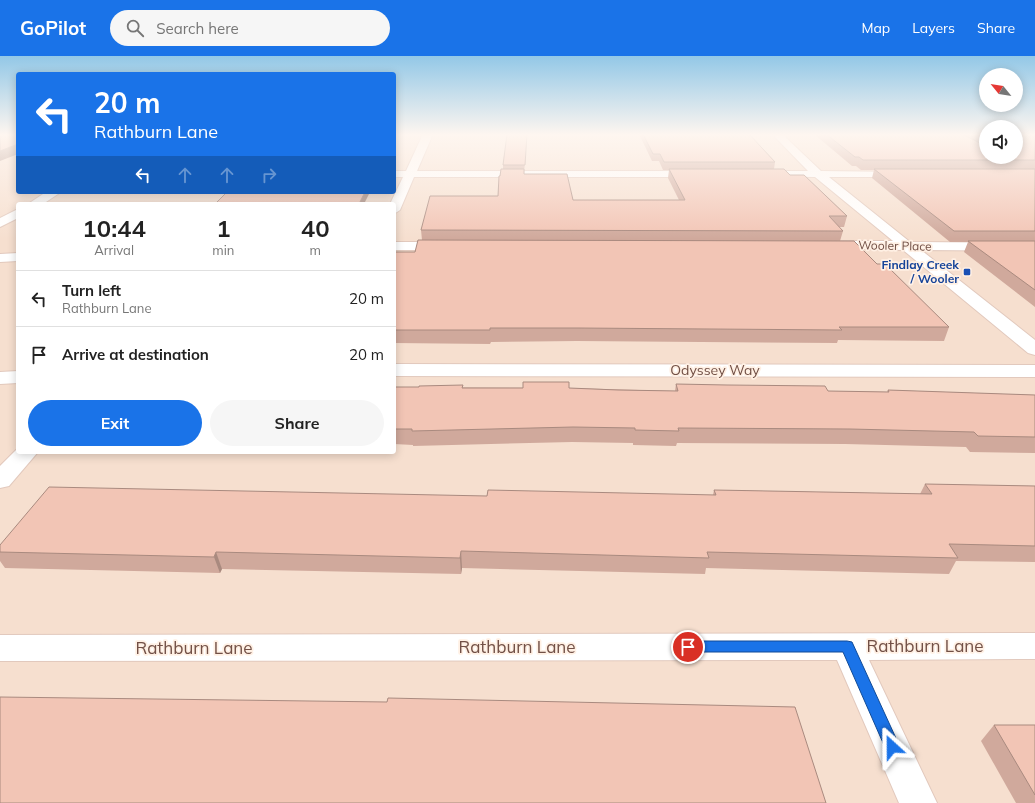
<!DOCTYPE html>
<html lang="en">
<head>
<meta charset="utf-8">
<style>
  body { margin:0; font-family:Mulish,sans-serif; background:#f6f6f6; color:#222; height:100vh; display:flex; flex-direction:column; font-size:15px; white-space:nowrap }
  * { box-sizing:border-box; margin:0 }
  p { font-size:13px; color:#767676 }
  .icon { flex:none; width:22px; height:22px; fill:none; stroke:currentColor; stroke-width:2; stroke-linecap:round; stroke-linejoin:round }
  .map { position:relative; flex:1; overflow:hidden }
  .side { position:absolute; left:16px; top:146px; width:380px; height:252px; display:flex; flex-direction:column; background:#fff; border-radius:4px; box-shadow:0 2px 10px #0003 }
  .side>* { flex:none }
  .banner { position:absolute; left:16px; top:16px; width:380px; height:122px; border-radius:4px; box-shadow:0 2px 10px #0003; background:#1a73e8; color:#fff; overflow:hidden }
  .needle { width:26px; rotate:300deg }
  .buttons { position:absolute; left:979px; top:12px; display:grid; gap:8px }
  .buttons a { display:grid; place-items:center; width:44px; height:44px; border-radius:50%; background:#fff; box-shadow:0 2px 10px #0003; font-size:20px }
  .pin { position:absolute; display:grid; place-items:center; width:34px; height:34px; color:#fff; margin:-17px; border:2px solid #fff; border-radius:50%; box-shadow:0 1px 4px #0007 }
  .me { position:absolute; width:44px; margin:-22px; rotate:336deg; stroke-linejoin:round; filter:drop-shadow(0 0 3px #0008) }
  .turn { display:flex; align-items:center; gap:14px; height:84px; padding:0 12px; font-size:18px }
  .turn .icon { width:52px; height:52px; stroke-width:2.5 }
  .turn b { display:block; font-size:28px; line-height:34px }
  .lanes { display:flex; align-items:center; height:38px; padding:0 12px; background:#0003; justify-content:center; gap:20px; direction:ltr }
  .lanes .off { opacity:.35 }
  .eta { display:flex; justify-content:space-evenly; align-items:center; height:68px; text-align:center }
  .eta b { font-size:24px; font-weight:700; line-height:28px }
  .primary-button { display:flex; gap:8px; margin-top:auto; padding:8px 12px }
  .primary-button a { flex:1; height:46px; border-radius:24px; background:#1a73e8; color:#fff; font-size:16px; font-weight:700; line-height:46px; text-align:center }
  .primary-button a+a { background:#f6f6f6; color:#222 }
  ul { padding:0; list-style:none }
  li { display:flex; align-items:center; gap:12px; height:56px; padding:0 12px; border-top:1px solid #e0e0e0 }
  li div { flex:1 }
  li b { display:block; font-size:15px }
  li em { font-style:normal }
  header { display:flex; align-items:center; gap:24px; box-sizing:border-box; height:56px; padding:0 20px; background:#1a73e8; color:#fff }
  header strong { font-size:19px }
  nav { display:flex; gap:22px; margin-inline-start:auto; font-size:14px }
  .search { width:280px; height:36px; background:#f6f6f6; display:flex; align-items:center; gap:10px; box-sizing:border-box; padding:0 14px; border-radius:22px; color:#767676; font-size:15px }
  .map>svg:first-child { display:block }
  .residential { fill:#f6dfcf; fill-rule:evenodd }
  .lines { fill:none; stroke-linecap:round; stroke-linejoin:round }
  .minor-casing { stroke:#e2c9bd; stroke-width:2 }
  .minor { fill:#fff; fill-rule:evenodd }
  .wall { fill:#d0a99c }
  .shaded-wall { fill:#a98a7f }
  .building { fill:#f2c5b5; stroke:#a98a7f }
  .route { fill:#1a73e8; stroke:#114b97 }
  .transit-dot { fill:#1a4fb4; stroke:#fff0e4; stroke-width:1.5 }
  .labels { text-anchor:middle; stroke-width:3.5; stroke-linejoin:round; paint-order:stroke }
  .far-street-label { font-size:12px; fill:#725046; stroke:#fff0e4 }
  .far-transit-label { font-size:12px; font-weight:bold; fill:#164399; stroke:#fff0e4; text-anchor:end }
  .street-label { font-size:14px; fill:#725046; stroke:#fff0e4 }
  .near-street-label { font-size:17px; fill:#725046; stroke:#fff0e4 }
</style>
</head>
<body>
<header>
<strong>GoPilot</strong>
<div class="search"><svg class="icon" aria-label="search" viewBox="0 0 24 24"><circle cx="10" cy="10" r="6"/><path d="M15 15l6 6"/></svg>Search here</div>
<nav><a>Map</a><a>Layers</a><a>Share</a></nav>
</header>
<div class="map">
<svg width="1035" height="747" viewBox="0 0 1035 747">
  <rect width="100%" height="100%" fill="#fcecde"/>
  <path class="residential" d="M 0,78 L 18,78 L 18,136 L 394,136 L 394,78 L 986,78 L 986,101 L 1016,101 L 1035,78 L 1035,747 L 0,747 ZM 18,148 L 394,148 L 394,396 L 18,396 Z"/>
  <g class="lines">
    <g class="minor-casing">
      <g id="minor">
        <path d="M 423,78 L 433,78 L 417,115 L 698,115 L 704,118 L 698,121 L 414,121 L 400,154 L 394,158 L 394,148 L 390,148 L 403,121 L 394,121 L 394,115 L 406,115 Z"/>
        <path d="M 772,78 L 782,78 L 821,115 L 906,116 L 908,118 L 906,120 L 902,121 L 829,121 L 910,186 L 1035,187 L 1035,195 L 921,194 L 1035,284 L 1035,299 L 1028,297 L 903,194 L 823,192 L 821,189 L 823,186 L 828,185 L 893,185 L 815,121 L 756,120 L 754,118 L 756,116 L 760,115 L 808,115 Z"/>
        <path d="M 46,136 L 61,136 L 43,148 L 28,148 Z"/>
        <path d="M 18,153 L 18,162 L 0,171 L 0,162 Z"/>
        <path d="M 394,186 L 446,186 L 451,187 L 453,190 L 451,193 L 446,194 L 394,194 Z"/>
        <path d="M 18,197 L 18,205 L 0,206 L 0,198 Z"/>
        <path d="M 394,308 L 1035,309 L 1035,321 L 394,320 Z"/>
        <path d="M 18,315 L 18,327 L 0,328 L 0,316 Z"/>
        <path d="M 18,392 L 18,396 L 38,396 L 9,430 L 0,432 L 0,410 Z"/>
        <path d="M 1035,577 L 1035,603 L 869,604 L 937,747 L 899,747 L 837,604 L 0,605 L 0,579 Z"/>
      </g>
    </g>
    <use href="#minor" class="minor"/>
  </g>
  <g class="wall">
    <path d="M 527,78 L 524,118 L 573,144 L 679,144 L 668,122 L 669,114 L 663,114 L 659,105 L 652,105 L 639,78 L 749,78 L 775,106 L 774,113 L 790,119 L 847,160 L 844,171 L 839,171 L 843,175 L 840,185 L 877,208 L 949,271 L 944,285 L 838,284 L 837,287 L 577,285 L 491,286 L 490,288 L 394,287 L 394,196 L 415,196 L 422,184 L 421,174 L 498,140 L 500,120 L 503,113 L 503,109 Z"/>
    <path d="M 814,78 L 986,78 L 986,101 L 1035,78 L 1035,251 L 964,196 L 968,186 L 950,186 L 872,122 L 874,114 L 861,114 L 856,110 L 852,110 Z"/>
    <path d="M 676,328 L 828,335 L 887,336 L 888,334 L 1035,339 L 1035,397 L 970,396 L 966,391 L 845,388 L 677,387 L 676,390 L 633,389 L 633,387 L 572,386 L 413,390 L 413,389 L 394,388 L 394,331 L 569,332 L 675,335 Z"/>
    <path d="M 925,428 L 1035,430 L 1035,506 L 956,505 L 949,518 L 706,512 L 705,518 L 462,512 L 461,518 L 222,513 L 220,517 L 5,512 L 0,505 L 0,489 L 487,440 L 713,439 L 714,434 L 920,438 Z"/>
    <path d="M 994,669 L 1035,669 L 1035,747 L 1016,747 L 981,685 Z"/>
  </g>
  <g class="shaded-wall">
    <path d="M 18,88 L 18,98 L 0,105 L 0,95 Z"/>
    <path d="M 365,136 L 370,136 L 364,148 L 359,148 Z"/>
    <path d="M 461,495 L 462,512 L 461,518 L 460,502 Z"/>
    <path d="M 216,496 L 222,513 L 220,517 L 214,501 Z"/>
  </g>
  <g class="building">
    <path d="M 0,78 L 18,78 L 18,88 L 0,95 Z"/>
    <path d="M 507,78 L 527,78 L 525,109 L 503,109 Z"/>
    <path d="M 643,78 L 749,78 L 775,106 L 664,106 L 660,98 L 653,98 Z"/>
    <path d="M 826,78 L 962,78 L 986,90 L 986,101 L 1016,101 L 1016,78 L 1035,78 L 1035,104 L 863,104 L 859,101 L 855,101 Z"/>
    <path d="M 980,78 L 986,78 L 986,81 Z"/>
    <path d="M 501,113 L 524,113 L 524,118 L 567,118 L 573,144 L 685,144 L 669,113 L 784,113 L 790,119 L 804,119 L 847,160 L 829,160 L 843,175 L 421,174 L 430,140 L 498,140 L 499,120 L 500,120 Z"/>
    <path d="M 874,113 L 1035,113 L 1035,175 L 954,175 Z"/>
    <path d="M 227,136 L 365,136 L 359,148 L 215,148 Z"/>
    <path d="M 418,184 L 854,185 L 877,208 L 885,208 L 949,271 L 839,271 L 842,274 L 578,272 L 490,272 L 490,274 L 394,274 L 394,196 L 415,196 Z"/>
    <path d="M 968,185 L 1035,185 L 1035,234 Z"/>
    <path d="M 523,326 L 569,326 L 569,332 L 618,334 L 678,335 L 676,328 L 727,329 L 825,330 L 828,335 L 889,336 L 888,334 L 1035,339 L 1035,381 L 978,380 L 974,376 L 850,373 L 678,372 L 679,375 L 635,374 L 635,372 L 573,371 L 412,375 L 412,373 L 394,373 L 394,331 L 419,331 L 419,330 L 463,329 L 462,332 L 523,332 Z"/>
    <path d="M 925,428 L 1035,430 L 1035,490 L 949,488 L 958,502 L 707,496 L 709,502 L 461,495 L 460,502 L 216,496 L 214,501 L 0,496 L 0,489 L 49,431 L 487,440 L 488,434 L 716,439 L 714,434 L 932,438 Z"/>
    <path d="M 0,641 L 387,646 L 388,642 L 795,651 L 826,747 L 0,747 Z"/>
    <path d="M 994,669 L 1035,669 L 1035,739 Z"/>
  </g>
  <linearGradient id="sky" x2="0" y2="1"><stop stop-color="#93c8e7"/><stop offset="0.43" stop-color="#fef6f0"/><stop offset="1" stop-color="#fef6f0" stop-opacity="0"/></linearGradient>
  <rect width="1035" height="183" fill="url(#sky)"/>
  <path class="route" d="M 688,585 L 847,585 L 852,586 L 900,691 L 897,696 L 892,698 L 887,696 L 843,596 L 688,596 L 683,595 L 681,591 L 683,587 Z"/>
  <rect class="transit-dot" x="963" y="212" width="8" height="8" rx="2"/>
  <g class="labels">
    <g class="far-street-label">
      <text transform="translate(895 190) rotate(1)" y="4">Wooler Place</text>
    </g>
    <g class="far-transit-label">
      <text x="959" y="213">Findlay Creek<tspan x="959" dy="14">/ Wooler</tspan></text>
    </g>
    <g class="street-label">
      <text x="715" y="319">Odyssey Way</text>
    </g>
    <g class="near-street-label">
      <text x="925" y="596">Rathburn Lane</text>
      <text x="517" y="597">Rathburn Lane</text>
      <text x="194" y="598">Rathburn Lane</text>
    </g>
  </g>
</svg>
<div class="buttons">
<a><svg class="needle" viewBox="-14 -14 28 28"><path d="M0-13l5 13h-10z" fill="#e53935"/><path d="M0 13l5-13h-10z" fill="#767676"/></svg></a>
<a><svg class="icon" aria-label="sound" viewBox="0 0 24 24"><path d="M4 9h4l5-4v14l-5-4H4zM17 9q2 3 0 6"/></svg></a>
</div>
<div class="pin" style="left:688px;top:591px;background:#d93025"><svg class="icon" aria-label="arrive" viewBox="0 0 24 24"><path d="M6 21V4h12l-3 4 3 4H6"/></svg></div>
<svg class="me" style="left:892px;top:691px" viewBox="-20 -20 40 40"><path d="M0-17L14 15 0 8-14 15z" fill="#1a73e8" stroke="#fff" stroke-width="4"/></svg>
<div class="banner">
<div class="turn"><svg class="icon" aria-label="left" viewBox="0 0 24 24"><path d="M17 20v-9H6M10 6l-5 5 5 5"/></svg><div><b>20 m</b>Rathburn Lane</div></div>
<div class="lanes"><svg class="icon" aria-label="left" viewBox="0 0 24 24"><path d="M17 20v-9H6M10 6l-5 5 5 5"/></svg><svg class="icon off" aria-label="ahead" viewBox="0 0 24 24"><path d="M12 20V5M6 11l6-6 6 6"/></svg><svg class="icon off" aria-label="ahead" viewBox="0 0 24 24"><path d="M12 20V5M6 11l6-6 6 6"/></svg><svg class="icon off" aria-label="right" viewBox="0 0 24 24"><path d="M7 20v-9h11M14 6l5 5-5 5"/></svg></div>
</div>
<section class="side">
<div class="eta">
<div><b>10:44</b><p>Arrival</p></div>
<div><b>1</b><p>min</p></div>
<div><b>40</b><p>m</p></div>
</div>
<ul>
<li><svg class="icon" aria-label="left" viewBox="0 0 24 24"><path d="M17 20v-9H6M10 6l-5 5 5 5"/></svg><div><b>Turn left</b><p>Rathburn Lane</p></div><em>20 m</em></li>
<li><svg class="icon" aria-label="arrive" viewBox="0 0 24 24"><path d="M6 21V4h12l-3 4 3 4H6"/></svg><div><b>Arrive at destination</b></div><em>20 m</em></li>
</ul>
<div class="primary-button"><a>Exit</a><a>Share</a></div>
</section>
</div>
</body>
</html>
